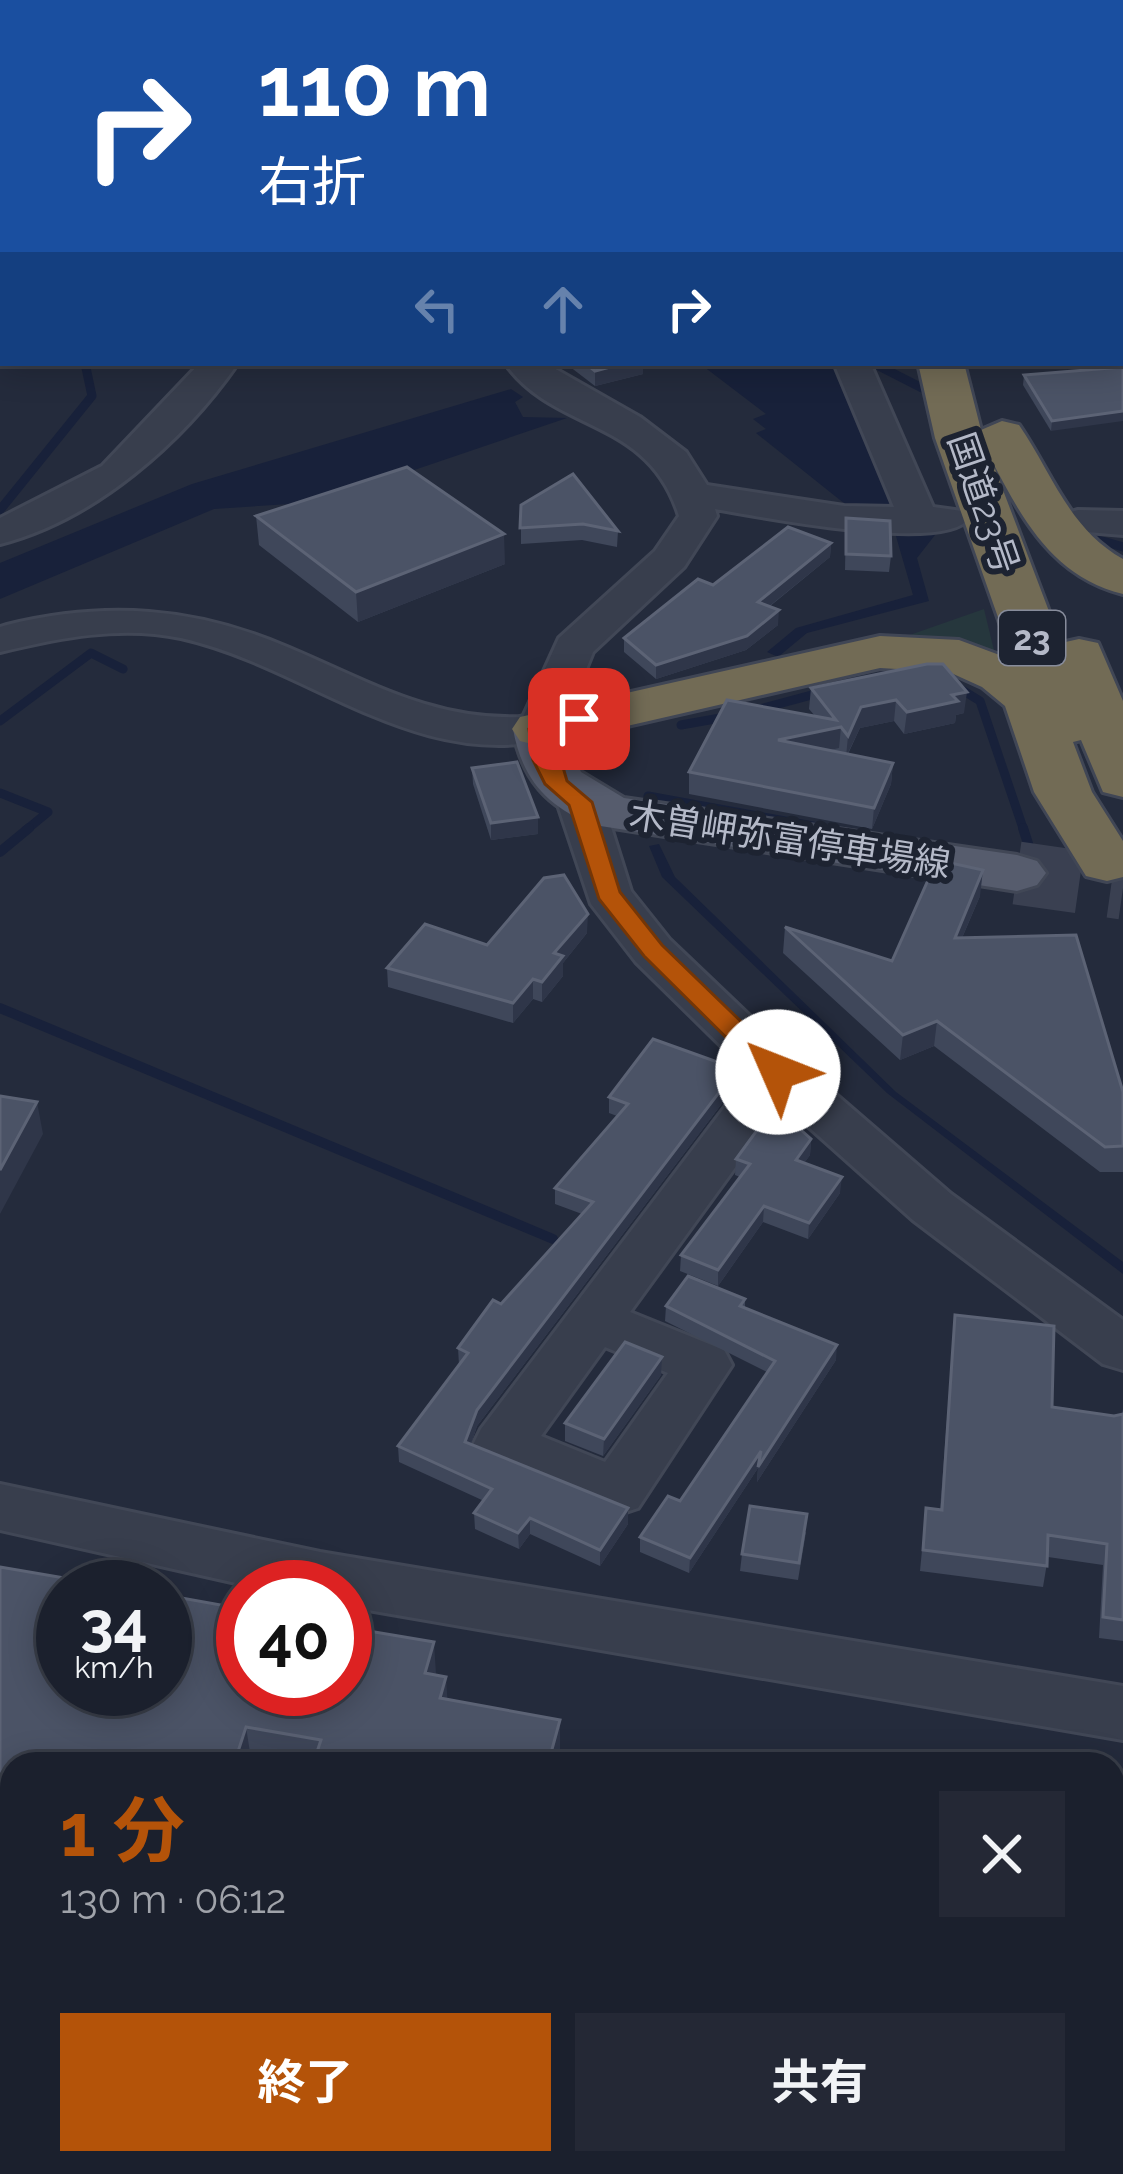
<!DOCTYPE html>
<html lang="ja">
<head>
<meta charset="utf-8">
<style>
  body { margin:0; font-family:Raleway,"Noto Sans JP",sans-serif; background:#242835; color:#f1f3f6; height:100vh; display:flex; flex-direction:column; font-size:45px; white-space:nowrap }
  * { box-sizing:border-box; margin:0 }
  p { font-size:39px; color:#a0a3aa }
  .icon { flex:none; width:66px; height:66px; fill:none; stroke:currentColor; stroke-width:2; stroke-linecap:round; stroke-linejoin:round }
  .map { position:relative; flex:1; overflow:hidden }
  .panel { position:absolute; left:0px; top:1752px; width:1125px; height:423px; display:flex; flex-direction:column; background:#1b202d; border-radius:36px 36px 0 0; box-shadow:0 6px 30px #0003,0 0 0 3px #393e49 }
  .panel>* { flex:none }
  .guide { position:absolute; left:0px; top:0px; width:1125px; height:366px; box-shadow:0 6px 30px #0003,0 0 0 3px #393e49; background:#1a4fa0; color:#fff; overflow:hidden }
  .speed { position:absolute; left:36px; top:1560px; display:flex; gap:24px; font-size:60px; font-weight:700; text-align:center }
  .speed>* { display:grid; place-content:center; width:156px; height:156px; border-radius:50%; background:#1b202d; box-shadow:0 6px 30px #0003,0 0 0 3px #393e49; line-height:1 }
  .speed small { font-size:30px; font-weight:400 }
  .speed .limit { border:18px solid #d22; background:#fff; color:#111 }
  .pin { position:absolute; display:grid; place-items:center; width:102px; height:102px; color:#fff; margin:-51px; border-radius:24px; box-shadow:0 6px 18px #0006 }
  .me { position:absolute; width:132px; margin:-66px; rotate:314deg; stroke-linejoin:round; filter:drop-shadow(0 0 9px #0008) }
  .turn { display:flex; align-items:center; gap:42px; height:252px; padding:0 60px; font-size:54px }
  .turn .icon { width:156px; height:156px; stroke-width:2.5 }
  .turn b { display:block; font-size:84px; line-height:102px }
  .lanes { display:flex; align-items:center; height:114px; padding:0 60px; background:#0003; justify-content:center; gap:60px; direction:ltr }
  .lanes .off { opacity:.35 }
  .round { display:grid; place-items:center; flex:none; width:126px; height:126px; border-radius:0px; background:#242835 }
  .headline { display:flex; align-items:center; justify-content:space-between; height:204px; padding:0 60px }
  h1 { font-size:72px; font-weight:700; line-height:90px; color:#b45309 }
  .button { display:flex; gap:24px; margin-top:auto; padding:24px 60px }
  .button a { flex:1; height:138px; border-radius:0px; background:#b45309; color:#fff; font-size:48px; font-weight:700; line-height:138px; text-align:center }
  .button a+a { background:#242835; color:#f1f3f6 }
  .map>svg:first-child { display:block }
  .green { fill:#26373d }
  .water { fill:#18213a }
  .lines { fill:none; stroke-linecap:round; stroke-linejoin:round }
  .stream-far2 { stroke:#18213a; stroke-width:6 }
  .stream-far1 { stroke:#18213a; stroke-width:9 }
  .stream { stroke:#18213a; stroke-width:10 }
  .major-tunnel { stroke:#3a4051; stroke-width:63; stroke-dasharray:63 32; stroke-linecap:butt }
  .minor-casing { stroke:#414756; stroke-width:6 }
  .major-casing { stroke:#414756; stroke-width:6 }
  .highway-casing { stroke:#404655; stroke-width:6 }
  .minor { fill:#383e4d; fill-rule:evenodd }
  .major { fill:#565c6d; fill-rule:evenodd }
  .highway { fill:#726b55; fill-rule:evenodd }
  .wall { fill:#3f475a }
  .shaded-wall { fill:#2f3649 }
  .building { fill:#4b5366; stroke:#5c6375; stroke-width:3 }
  .route { fill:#b45309; stroke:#753606; stroke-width:3 }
  .labels { text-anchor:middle; stroke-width:12; stroke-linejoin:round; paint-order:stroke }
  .shield { fill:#1d2331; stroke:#878c9b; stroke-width:3 }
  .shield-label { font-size:33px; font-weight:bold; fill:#b4b9c8 }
  .street-label { font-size:36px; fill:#b4b9c8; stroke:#1d2331 }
</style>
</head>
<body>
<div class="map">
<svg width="1123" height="2174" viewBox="0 0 1123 2174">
  <rect width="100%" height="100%" fill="#242b3c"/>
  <path class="green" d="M 984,609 L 998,667 L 884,644 Z"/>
  <g class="water">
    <path d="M 699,363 L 836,363 L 933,527 L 935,535 L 917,558 L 929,601 L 807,633 L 778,657 L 767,652 L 796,628 L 913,595 L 889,512 L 850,508 L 756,433 L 766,429 L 753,419 L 766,414 Z"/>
    <path d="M 511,389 L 523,397 L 515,402 L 523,417 L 567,418 L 320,502 L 214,509 L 0,599 L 0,563 L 192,484 Z"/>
    <path d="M 659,844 L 675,877 L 896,1092 L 1123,1262 L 1123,1274 L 887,1093 L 662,877 L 649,846 Z"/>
    <path d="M 468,2163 L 708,2163 L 762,2174 L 521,2174 Z"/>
  </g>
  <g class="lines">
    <g class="stream-far2">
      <path d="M 467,0 L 496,3"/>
      <path d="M 872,363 L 879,366"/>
    </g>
    <g class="stream-far1">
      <path d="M 873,363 L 922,388"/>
      <path d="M 0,510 L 92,396 L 85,363"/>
      <path d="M 1085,536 L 1123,547"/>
      <path d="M 954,685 L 980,701 L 1024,831"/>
      <path d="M 756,710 L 819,693"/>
      <path d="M 0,721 L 91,653 L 123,669"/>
      <path d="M 681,725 L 726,717"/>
      <path d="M 0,793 L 48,812 L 25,831"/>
      <path d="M 648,796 L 813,826"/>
    </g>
    <g class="stream">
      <path d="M 1023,828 L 1032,856"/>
      <path d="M 0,852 L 29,828"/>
      <path d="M 0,1008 L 553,1239"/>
    </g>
    <path class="major-tunnel" d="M 1017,873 L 1123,888"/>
    <g class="minor-casing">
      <g id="minor">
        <path d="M 415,0 L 471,0 L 473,3 L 417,3 Z"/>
        <rect x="1122" y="62" width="1" height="18"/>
        <path d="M 0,125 L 3,125 L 0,146 Z"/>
        <rect x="1122" y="153" width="1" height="18"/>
        <rect x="1122" y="217" width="1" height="20"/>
        <path d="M 0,222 L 3,223 L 3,243 L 0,242 Z"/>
        <path d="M 1122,329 L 1123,330 L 1123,352 L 1122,351 Z"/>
        <path d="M 200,363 L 238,363 C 183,442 95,520 0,544 L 0,518 L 102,466 Z"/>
        <path d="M 505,363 L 545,363 L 640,417 L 686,452 L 707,485 L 844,506 L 894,507 L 834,363 L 870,363 L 933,507 L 962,511 L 968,519 C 944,553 757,516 715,509 L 717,516 L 684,567 L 593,652 L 562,729 L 555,738 C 416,773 309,667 181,638 C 120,625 59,638 0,652 L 0,627 L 7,625 C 105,601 194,607 287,647 C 368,681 433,721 523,717 L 559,638 L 655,551 L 679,516 C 648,416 555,434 505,363 Z"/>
        <path d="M 1078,510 L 1123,511 L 1123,535 L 1064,530 L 1058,522 L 1064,514 Z"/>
        <path d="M 580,788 L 596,792 L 603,802 L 631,891 L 670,940 L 796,1060 L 951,1194 L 1123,1320 L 1123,1370 L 1103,1364 L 913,1220 L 782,1103 L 630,1312 L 724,1350 L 732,1365 L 638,1508 L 617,1515 L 481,1461 L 473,1445 L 481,1429 L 750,1074 L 636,962 L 591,904 L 557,802 L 564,792 ZM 605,1347 L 668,1373 L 605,1462 L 541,1436 Z"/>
        <path d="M 0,1484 L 320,1552 L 1123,1686 L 1123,1740 L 345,1606 L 345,1587 L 254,1587 L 0,1530 Z"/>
      </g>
    </g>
    <g class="major-casing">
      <path id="major" d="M 540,713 L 559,718 L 581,772 L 624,798 L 1017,855 L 1037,861 L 1046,873 L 1037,885 L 1017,891 L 594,825 C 547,807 522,779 513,729 L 521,718 Z"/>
    </g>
    <g class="highway-casing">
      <g id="highway">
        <path d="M 812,0 L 848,0 L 850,3 L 814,3 Z"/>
        <path d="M 918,363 L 964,363 L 981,430 L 1002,421 L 1019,425 C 1052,473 1069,529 1123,559 L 1123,594 C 1054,577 1023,521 992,461 L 1061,643 L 1079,639 L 1098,643 L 1123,701 L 1123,797 L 1103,792 L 1081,740 L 1073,742 L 1092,792 L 1123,841 L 1123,877 L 1107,881 L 1086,876 L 1034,792 L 1005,706 L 982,687 L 949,672 L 880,668 L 540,746 L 520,741 L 512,729 L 520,717 L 880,636 L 959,640 L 1013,660 L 935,438 Z"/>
      </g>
    </g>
    <use href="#minor" class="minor"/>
    <use href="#major" class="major"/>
    <use href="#highway" class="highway"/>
  </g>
  <g class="wall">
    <path d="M 565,363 L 643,363 L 643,374 L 595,386 Z"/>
    <path d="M 1123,367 L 1051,431 L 1023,385 L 1024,375 Z"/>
    <path d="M 521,505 L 618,531 L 617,547 L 582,540 L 521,544 Z"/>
    <path d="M 256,516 L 505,564 L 358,622 L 259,545 Z"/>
    <path d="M 846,518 L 891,556 L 889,572 L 845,570 Z"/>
    <path d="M 831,543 L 830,557 L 769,607 L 778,625 L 746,650 L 656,679 L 624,652 L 624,638 L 713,585 Z"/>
    <path d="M 927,664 L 964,713 L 956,715 L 955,723 L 904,734 L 894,721 L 860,728 L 848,754 L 893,763 L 891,784 L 872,829 L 689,794 L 689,772 L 815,716 L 809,709 L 811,688 Z"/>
    <path d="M 472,768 L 538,817 L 538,834 L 491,840 L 473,784 Z"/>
    <path d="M 980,896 L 962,938 L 1123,1092 L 1123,1172 L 1100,1172 L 934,1046 L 900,1060 L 783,953 L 785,927 L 892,961 Z"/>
    <path d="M 587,933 L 563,963 L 563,976 L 542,1002 L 533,999 L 513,1023 L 388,987 L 387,968 L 487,945 Z"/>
    <path d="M 737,1069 L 736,1085 L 477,1426 L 471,1444 L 628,1508 L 628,1524 L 600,1566 L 530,1534 L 519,1549 L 475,1529 L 474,1513 L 484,1501 L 399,1462 L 398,1446 L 459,1365 L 458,1348 L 501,1304 L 582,1214 L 555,1204 L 555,1188 L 617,1116 L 609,1113 L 609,1097 Z"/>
    <path d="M 811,1139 L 810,1155 L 804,1163 L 840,1193 L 808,1239 L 763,1222 L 718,1286 L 680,1271 L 681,1255 L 740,1177 L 735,1175 L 736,1159 Z"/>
    <path d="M 745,1299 L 745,1308 L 836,1360 L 757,1482 L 758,1468 L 689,1573 L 640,1552 L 640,1537 L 680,1501 L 767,1372 L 665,1321 L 666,1306 Z"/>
    <path d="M 955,1315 L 1052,1407 L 1114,1416 L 1122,1414 L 1123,1409 L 1123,1641 L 1099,1638 L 1103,1565 L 1048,1557 L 1043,1587 L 920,1571 L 926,1508 L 940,1510 Z"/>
    <path d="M 661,1375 L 603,1456 L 565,1441 L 565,1423 Z"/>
    <path d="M 806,1532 L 798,1580 L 740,1571 L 742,1554 Z"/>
    <path d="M 0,1567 L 435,1675 L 447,1699 L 560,1720 L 560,1751 L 556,1764 L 280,1764 L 251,1759 L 12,1764 L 12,1896 L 0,1894 Z"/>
    <path d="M 1113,1862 L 1123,1863 L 1123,2111 L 1113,2109 Z"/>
  </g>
  <g class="shaded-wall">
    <path d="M 625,363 L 643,363 L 643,374 L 595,386 L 595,371 Z"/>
    <path d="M 1123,411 L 1123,421 L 1051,431 L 1052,421 Z"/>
    <path d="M 504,534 L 505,564 L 358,622 L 356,592 Z"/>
    <path d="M 831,543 L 830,557 L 757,616 L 758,602 Z"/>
    <path d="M 779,610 L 778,625 L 746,650 L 656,679 L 656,665 Z"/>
    <path d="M 967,692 L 964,713 L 956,715 L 955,723 L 904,734 L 907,712 L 952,695 Z"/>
    <path d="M 896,700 L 894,721 L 860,728 L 846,757 L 848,736 L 861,707 Z"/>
    <path d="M 841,727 L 839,748 L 777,762 L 778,740 Z"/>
    <path d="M 893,763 L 891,784 L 872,829 L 874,808 Z"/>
    <path d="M 538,817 L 538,834 L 491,840 L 491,823 Z"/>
    <path d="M 983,870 L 980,896 L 951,963 L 955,938 Z"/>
    <path d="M 588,914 L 587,933 L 563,963 L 563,976 L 542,1002 L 542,982 L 554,953 Z"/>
    <path d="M 533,979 L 533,999 L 513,1023 L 513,1003 Z"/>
    <path d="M 937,1021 L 934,1046 L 900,1060 L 903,1035 Z"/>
    <path d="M 737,1069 L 736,1085 L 477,1426 L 466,1458 L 465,1442 L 477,1410 Z"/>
    <path d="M 37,1102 L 43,1134 L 0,1214 L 0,1170 Z"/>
    <path d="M 811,1139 L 810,1155 L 795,1176 L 796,1160 Z"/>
    <path d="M 842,1177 L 840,1193 L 808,1239 L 809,1223 Z"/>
    <path d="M 764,1206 L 763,1222 L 718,1286 L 718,1270 Z"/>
    <path d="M 837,1345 L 836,1360 L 757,1482 L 758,1468 L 689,1573 L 690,1558 L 761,1451 Z"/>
    <path d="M 662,1357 L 661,1375 L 603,1456 L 604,1439 Z"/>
    <path d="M 628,1508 L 628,1524 L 600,1566 L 600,1550 Z"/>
    <path d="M 530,1518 L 530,1534 L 519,1549 L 518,1533 Z"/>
    <path d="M 434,1642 L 436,1674 L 425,1673 Z"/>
    <path d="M 446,1677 L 448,1709 L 440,1698 Z"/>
    <path d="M 560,1720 L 560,1751 L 556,1764 L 548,1764 Z"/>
    <path d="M 246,1727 L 251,1759 L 249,1764 L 234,1764 Z"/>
  </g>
  <g class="building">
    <path d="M 145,0 L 248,0 L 245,3 L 142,3 Z"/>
    <path d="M 324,0 L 395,0 L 424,3 L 321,3 Z"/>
    <path d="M 513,0 L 760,0 L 758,3 L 510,3 Z"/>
    <path d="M 0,33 L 3,33 L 3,72 L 0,71 Z"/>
    <path d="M 585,363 L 625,363 L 595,371 Z"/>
    <path d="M 1123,367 L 1123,411 L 1052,421 L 1024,375 Z"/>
    <path d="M 407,467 L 504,534 L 356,592 L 256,516 Z"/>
    <path d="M 573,474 L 618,531 L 583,524 L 520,528 L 521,505 Z"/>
    <path d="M 846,518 L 890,521 L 891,556 L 846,554 Z"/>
    <path d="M 788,527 L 831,543 L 758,602 L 779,610 L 747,636 L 656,665 L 624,638 L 698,579 L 713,585 Z"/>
    <path d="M 927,664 L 943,664 L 967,692 L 952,695 L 958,701 L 907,712 L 896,700 L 861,707 L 848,736 L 841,727 L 778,740 L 893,763 L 874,808 L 689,772 L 727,700 L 836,720 L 811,688 Z"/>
    <path d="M 517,762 L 538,817 L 491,823 L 472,768 Z"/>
    <path d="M 937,860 L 983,870 L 955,938 L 1076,935 L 1123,1092 L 1123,1146 L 1105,1147 L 937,1021 L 903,1035 L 785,927 L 892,961 Z"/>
    <path d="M 564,875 L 588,914 L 554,953 L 563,956 L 542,982 L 533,979 L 513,1003 L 387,968 L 425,924 L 487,945 L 544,878 Z"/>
    <path d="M 653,1039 L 737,1069 L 477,1410 L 465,1442 L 628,1508 L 600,1550 L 530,1518 L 518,1533 L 474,1513 L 492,1489 L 398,1446 L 468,1353 L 458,1348 L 493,1300 L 501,1304 L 593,1202 L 555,1188 L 628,1104 L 609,1097 Z"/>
    <path d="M 0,1096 L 37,1102 L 0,1170 Z"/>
    <path d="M 763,1122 L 792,1122 L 811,1139 L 796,1160 L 842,1177 L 809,1223 L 764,1206 L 718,1270 L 681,1255 L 750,1164 L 736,1159 Z"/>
    <path d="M 688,1276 L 745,1299 L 740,1306 L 837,1345 L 758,1467 L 761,1451 L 690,1558 L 640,1537 L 668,1496 L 680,1501 L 775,1361 L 666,1306 Z"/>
    <path d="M 955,1315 L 1054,1326 L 1052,1407 L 1114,1416 L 1123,1414 L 1123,1620 L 1103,1617 L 1107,1544 L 1048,1535 L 1047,1566 L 923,1550 L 926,1508 L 942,1510 Z"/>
    <path d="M 625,1342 L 662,1357 L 604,1439 L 565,1423 Z"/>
    <path d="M 750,1506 L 807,1514 L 799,1563 L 742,1554 Z"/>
    <path d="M 0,1567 L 117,1587 L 63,1587 L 63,1689 L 165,1689 L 165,1595 L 243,1609 L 243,1689 L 345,1689 L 345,1627 L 434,1642 L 425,1673 L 446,1677 L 440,1698 L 560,1720 L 548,1764 L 313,1764 L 321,1740 L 246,1727 L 234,1764 L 12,1764 L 12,1866 L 0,1864 Z"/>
    <path d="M 1113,1862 L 1123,1863 L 1123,2079 L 1113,2077 Z"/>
  </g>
  <path class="route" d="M 579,712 L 587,714 L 587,724 L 553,733 L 567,781 L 592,802 L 620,892 L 662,945 L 787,1066 L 787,1079 L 768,1079 L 644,956 L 599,899 L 569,805 L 545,784 L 533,760 L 529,729 Z"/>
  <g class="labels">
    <rect class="shield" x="999" y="611" width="66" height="54" rx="9"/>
    <g class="shield-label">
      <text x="1032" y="650">23</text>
    </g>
    <g class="street-label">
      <text transform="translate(984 503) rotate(71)" y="13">国道23号</text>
      <text transform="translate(790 839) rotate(9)" y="13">木曽岬弥富停車場線</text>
    </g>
  </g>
</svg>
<div class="speed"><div>34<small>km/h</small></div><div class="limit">40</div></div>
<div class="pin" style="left:579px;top:719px;background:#d93025"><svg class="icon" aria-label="arrive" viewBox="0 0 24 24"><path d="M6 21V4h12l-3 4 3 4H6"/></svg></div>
<svg class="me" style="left:778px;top:1072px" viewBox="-20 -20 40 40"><circle r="19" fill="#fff"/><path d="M0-13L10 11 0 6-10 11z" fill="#b45309"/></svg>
<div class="guide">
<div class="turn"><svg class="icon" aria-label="right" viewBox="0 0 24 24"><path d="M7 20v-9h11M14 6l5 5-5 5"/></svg><div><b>110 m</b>右折</div></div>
<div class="lanes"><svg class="icon off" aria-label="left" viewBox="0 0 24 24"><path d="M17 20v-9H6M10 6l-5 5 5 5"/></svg><svg class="icon off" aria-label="ahead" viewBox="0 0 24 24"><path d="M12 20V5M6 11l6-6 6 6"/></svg><svg class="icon" aria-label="right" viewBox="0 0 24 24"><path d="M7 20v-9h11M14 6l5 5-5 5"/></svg></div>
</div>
<section class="panel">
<div class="headline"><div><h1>1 分</h1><p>130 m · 06:12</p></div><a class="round"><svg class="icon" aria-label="close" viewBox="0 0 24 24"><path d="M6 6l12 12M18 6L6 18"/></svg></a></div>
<div class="button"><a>終了</a><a>共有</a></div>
</section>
</div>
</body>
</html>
